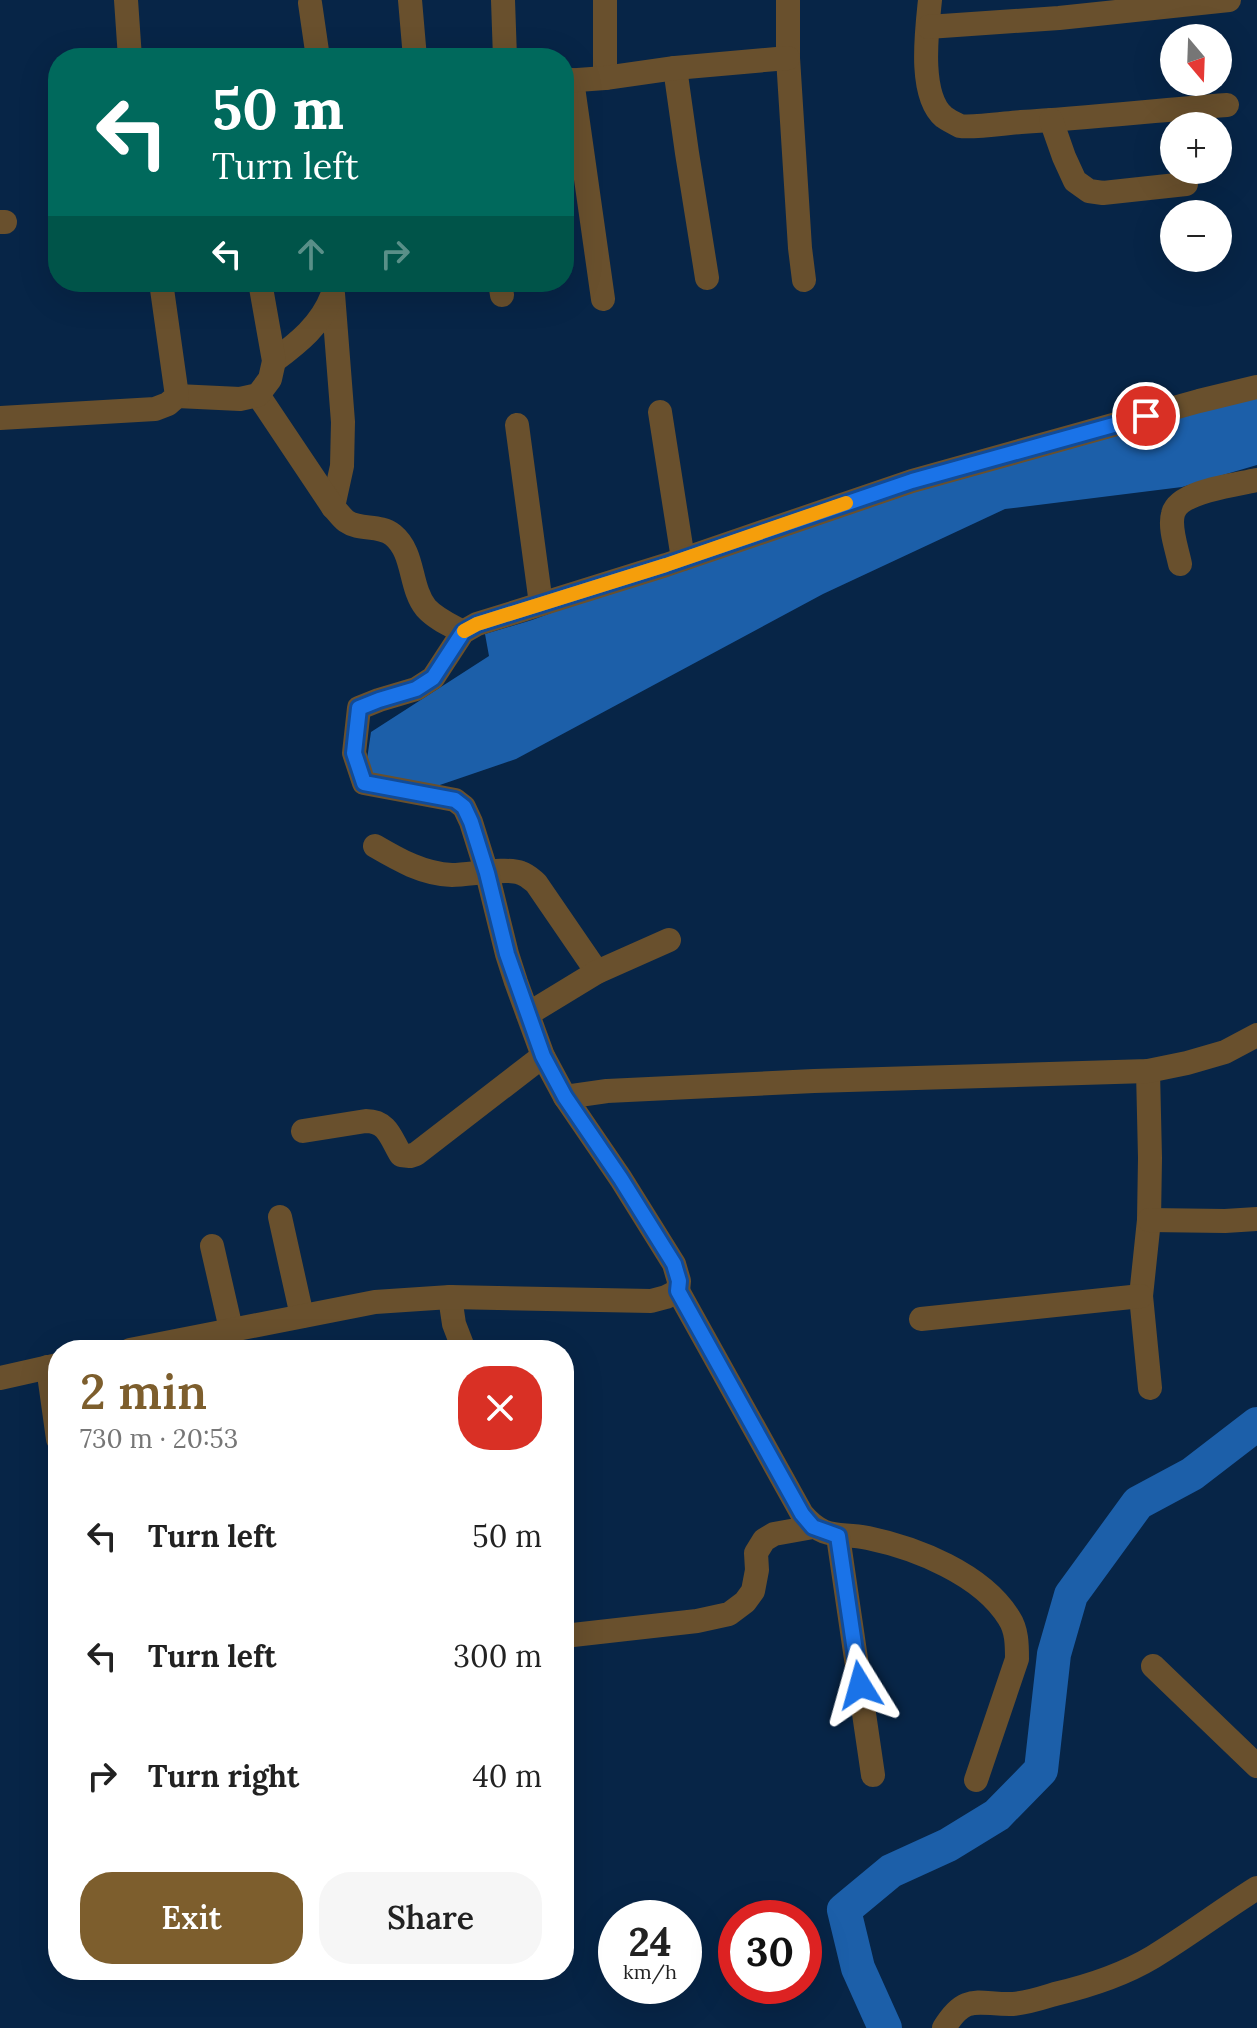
<!DOCTYPE html>
<html lang="en">
<head>
<meta charset="utf-8">
<style>
  body { margin:0; font-family:Lora,serif; background:#f6f6f6; color:#222; height:100vh; display:flex; flex-direction:column; font-size:30px; white-space:nowrap }
  * { box-sizing:border-box; margin:0 }
  p { font-size:26px; color:#767676 }
  .icon { flex:none; width:44px; height:44px; fill:none; stroke:currentColor; stroke-width:2; stroke-linecap:round; stroke-linejoin:round }
  .map { position:relative; flex:1; overflow:hidden }
  .sheet { position:absolute; left:48px; top:1340px; width:526px; height:640px; display:flex; flex-direction:column; background:#fff; border-radius:32px; box-shadow:0 8px 32px #0002 }
  .sheet>* { flex:none }
  .top-card { position:absolute; left:48px; top:48px; width:526px; height:244px; border-radius:32px; box-shadow:0 8px 32px #0002; background:#00695c; color:#fff; overflow:hidden }
  .needle { width:52px; rotate:161deg }
  .tools { position:absolute; left:1160px; top:24px; display:grid; gap:16px }
  .tools a { display:grid; place-items:center; width:72px; height:72px; border-radius:50%; background:#fff; box-shadow:0 8px 32px #0002; font-size:40px }
  .speed { position:absolute; left:598px; top:1900px; display:flex; gap:16px; font-size:40px; font-weight:700; text-align:center }
  .speed>* { display:grid; place-content:center; width:104px; height:104px; border-radius:50%; background:#fff; box-shadow:0 8px 32px #0002; line-height:1 }
  .speed small { font-size:20px; font-weight:400 }
  .speed .limit { border:12px solid #d22; background:#fff; color:#111 }
  .pin { position:absolute; display:grid; place-items:center; width:68px; height:68px; color:#fff; margin:-34px; border:4px solid #fff; border-radius:50%; box-shadow:0 2px 8px #0007 }
  .me { position:absolute; width:88px; margin:-44px; rotate:352deg; stroke-linejoin:round; filter:drop-shadow(0 0 6px #0008) }
  .turn { display:flex; align-items:center; gap:28px; height:168px; padding:0 32px; font-size:36px }
  .turn .icon { width:104px; height:104px; stroke-width:2.5 }
  .turn b { display:block; font-size:56px; line-height:68px }
  .lanes { display:flex; align-items:center; height:76px; padding:0 32px; background:#0003; justify-content:center; gap:40px; direction:ltr }
  .lanes .off { opacity:.35 }
  .round { display:grid; place-items:center; flex:none; width:84px; height:84px; border-radius:32px; background:#f6f6f6 }
  .summary { display:flex; align-items:center; justify-content:space-between; height:136px; padding:0 32px }
  h1 { font-size:48px; font-weight:600; line-height:60px; color:#7d5e2d }
  .button { display:flex; gap:16px; margin-top:auto; padding:16px 32px }
  .button a { flex:1; height:92px; border-radius:32px; background:#7d5e2d; color:#fff; font-size:32px; font-weight:600; line-height:92px; text-align:center }
  .button a+a { background:#f6f6f6; color:#222 }
  ul { padding:0; list-style:none }
  li { display:flex; align-items:center; gap:24px; height:120px; padding:0 32px }
  li div { flex:1 }
  li b { display:block; font-size:30px }
  li em { font-style:normal }
  .map>svg:first-child { display:block }
  .water { fill:#1c5fa9 }
  .lines { fill:none; stroke-linecap:round; stroke-linejoin:round }
  .river { stroke:#1c5fa9; stroke-width:34 }
  .minor { stroke:#69502d; stroke-width:24 }
  .route-casing { stroke:#114b97; stroke-width:20 }
  .route { stroke:#1a73e8; stroke-width:14 }
  .slow { stroke:#f59e0b; stroke-width:14 }
</style>
</head>
<body>
<div class="map">
<svg width="1257" height="2028" viewBox="0 0 1257 2028">
  <rect width="100%" height="100%" fill="#072547"/>
  <path class="water" d="M 1257,397 L 1257,465 L 1182,487 L 1005,509 L 823,594 L 516,759 L 434,787 L 365,773 L 371,732 L 489,656 L 485,634 L 532,620 L 725,549 L 1019,459 Z"/>
  <g class="lines">
    <path class="river" d="M 885,2028 L 858,1968 L 844,1910 L 891,1871 L 948,1845 L 997,1815 L 1041,1770 L 1054,1654 L 1071,1595 L 1138,1503 L 1192,1474 L 1257,1424"/>
    <g class="minor">
      <path d="M 126,0 L 130,58"/>
      <path d="M 410,0 L 415,58"/>
      <path d="M 503,0 L 505,58"/>
      <path d="M 788,0 L 788,58 L 800,248 L 804,280"/>
      <path d="M 930,0 C 927,30 918,95 944,117 C 948,120 956,124 960,126 C 972,128 1007,123 1021,122 C 1090,118 1159,110 1227,105"/>
      <path d="M 310,3 L 318,58"/>
      <path d="M 928,27 L 1059,18 L 1229,0"/>
      <path d="M 675,68 L 687,153 L 707,278"/>
      <path d="M 605,78 L 605,0"/>
      <path d="M 572,80 L 603,299"/>
      <path d="M 564,81 L 605,78 L 675,68 L 788,58"/>
      <path d="M 1051,120 L 1064,157 L 1075,181 L 1089,191 L 1103,193 L 1186,184"/>
      <path d="M 0,222 L 5,222"/>
      <path d="M 500,282 L 502,295"/>
      <path d="M 333,294 L 343,422 L 342,466 L 333,507"/>
      <path d="M 274,361 C 298,343 321,325 332,296"/>
      <path d="M 258,395 L 333,507 C 337,511 341,517 346,521 C 360,531 379,524 393,535 C 415,553 409,587 426,608 C 436,619 450,625 463,632"/>
      <path d="M 177,396 L 240,399 L 258,395 L 270,379 L 274,361 L 260,282"/>
      <path d="M 660,412 L 683,559"/>
      <path d="M 0,418 L 155,409 L 168,404 L 177,396 L 161,282"/>
      <path d="M 517,425 L 541,604"/>
      <path d="M 1180,564 C 1177,549 1169,528 1173,514 C 1178,491 1236,485 1257,480"/>
      <path d="M 375,846 C 399,860 423,874 452,875 C 470,875 506,867 521,873 C 527,875 531,879 536,883 L 597,972"/>
      <path d="M 528,1014 L 597,972 L 669,940"/>
      <path d="M 1148,1071 L 1150,1158 L 1149,1220 L 1141,1296 L 1150,1388"/>
      <path d="M 565,1097 L 543,1056 L 516,982 L 507,954 L 487,873 L 471,822 L 464,807 L 455,800 L 364,783 L 354,753 L 359,708 L 379,700 L 416,689 L 433,678 L 463,632 L 477,624 L 666,565 L 912,481 L 1199,401 L 1257,387"/>
      <path d="M 303,1131 L 366,1121 C 388,1121 391,1139 401,1155 L 410,1156 L 416,1154 L 543,1056"/>
      <path d="M 280,1217 L 302,1316"/>
      <path d="M 1149,1220 L 1225,1221 L 1257,1219"/>
      <path d="M 212,1246 L 231,1329"/>
      <path d="M 678,1291 L 802,1514 C 825,1541 838,1532 868,1538 C 916,1548 982,1574 1009,1618 C 1017,1630 1017,1645 1017,1659 L 976,1780"/>
      <path d="M 450,1297 L 454,1324 L 464,1350"/>
      <path d="M 921,1319 L 1141,1296"/>
      <path d="M 130,1350 L 375,1302 L 450,1297 L 651,1301 L 666,1297 L 678,1291 L 679,1281 L 674,1264 L 621,1179 L 565,1097 L 607,1091 L 814,1081 L 1148,1071 L 1187,1063 L 1225,1052 L 1257,1035"/>
      <path d="M 48,1367 L 58,1439"/>
      <path d="M 0,1378 L 58,1365"/>
      <path d="M 838,1536 L 873,1775"/>
      <path d="M 564,1636 L 697,1621 L 729,1614 L 745,1602 L 753,1591 L 757,1570 L 756,1553 L 764,1540 L 774,1534 L 813,1527"/>
      <path d="M 1153,1666 L 1257,1766"/>
      <path d="M 944,2028 C 966,1992 978,2005 1013,2004 C 1027,2003 1042,1998 1055,1994 C 1089,1986 1123,1975 1153,1957 C 1189,1935 1222,1910 1257,1888"/>
    </g>
  </g>
  <g class="lines">
    <g class="route-casing">
      <path id="route" d="M 860,1685 L 838,1536 L 813,1527 L 802,1514 L 678,1291 L 679,1281 L 674,1264 L 621,1179 L 565,1097 L 543,1056 L 507,954 L 487,873 L 471,822 L 464,807 L 455,800 L 364,783 L 354,753 L 359,708 L 379,700 L 416,689 L 433,678 L 463,632 L 477,624 L 666,565 L 912,481 L 1146,416"/>
    </g>
    <use href="#route" class="route"/>
    <path class="slow" d="M 464,631 L 477,624 L 666,565 L 846,503"/>
  </g>
</svg>
<div class="tools">
<a><svg class="needle" viewBox="-14 -14 28 28"><path d="M0-13l5 13h-10z" fill="#e53935"/><path d="M0 13l5-13h-10z" fill="#767676"/></svg></a>
<a>+</a>
<a>−</a>
</div>
<div class="speed"><div>24<small>km/h</small></div><div class="limit">30</div></div>
<div class="pin" style="left:1146px;top:416px;background:#d93025"><svg class="icon" aria-label="arrive" viewBox="0 0 24 24"><path d="M6 21V4h12l-3 4 3 4H6"/></svg></div>
<svg class="me" style="left:860px;top:1685px" viewBox="-20 -20 40 40"><path d="M0-17L14 15 0 8-14 15z" fill="#1a73e8" stroke="#fff" stroke-width="4"/></svg>
<div class="top-card">
<div class="turn"><svg class="icon" aria-label="left" viewBox="0 0 24 24"><path d="M17 20v-9H6M10 6l-5 5 5 5"/></svg><div><b>50 m</b>Turn left</div></div>
<div class="lanes"><svg class="icon" aria-label="left" viewBox="0 0 24 24"><path d="M17 20v-9H6M10 6l-5 5 5 5"/></svg><svg class="icon off" aria-label="ahead" viewBox="0 0 24 24"><path d="M12 20V5M6 11l6-6 6 6"/></svg><svg class="icon off" aria-label="right" viewBox="0 0 24 24"><path d="M7 20v-9h11M14 6l5 5-5 5"/></svg></div>
</div>
<section class="sheet">
<div class="summary"><div><h1>2 min</h1><p>730 m · 20:53</p></div><a class="round" style="background:#d93025;color:#fff"><svg class="icon" aria-label="close" viewBox="0 0 24 24"><path d="M6 6l12 12M18 6L6 18"/></svg></a></div>
<ul>
<li><svg class="icon" aria-label="left" viewBox="0 0 24 24"><path d="M17 20v-9H6M10 6l-5 5 5 5"/></svg><div><b>Turn left</b></div><em>50 m</em></li>
<li><svg class="icon" aria-label="left" viewBox="0 0 24 24"><path d="M17 20v-9H6M10 6l-5 5 5 5"/></svg><div><b>Turn left</b></div><em>300 m</em></li>
<li><svg class="icon" aria-label="right" viewBox="0 0 24 24"><path d="M7 20v-9h11M14 6l5 5-5 5"/></svg><div><b>Turn right</b></div><em>40 m</em></li>
</ul>
<div class="button"><a>Exit</a><a>Share</a></div>
</section>
</div>
</body>
</html>
